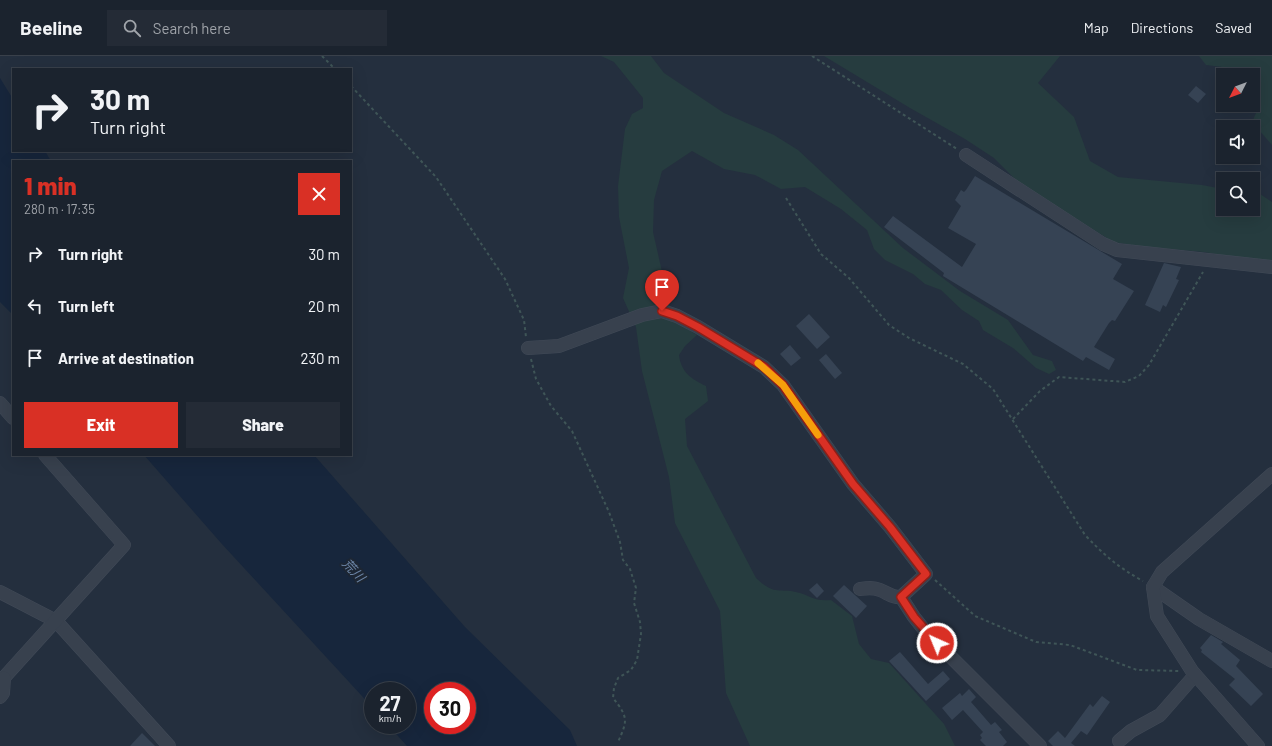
<!DOCTYPE html>
<html lang="en">
<head>
<meta charset="utf-8">
<style>
  body { margin:0; font-family:Barlow,"Noto Sans JP",sans-serif; background:#242b36; color:#f1f3f6; height:100vh; display:flex; flex-direction:column; font-size:15px; white-space:nowrap }
  * { box-sizing:border-box; margin:0 }
  p { font-size:13px; color:#a0a4aa }
  .icon { flex:none; width:22px; height:22px; fill:none; stroke:currentColor; stroke-width:2; stroke-linecap:round; stroke-linejoin:round }
  .map { position:relative; flex:1; overflow:hidden }
  .drawer { position:absolute; left:12px; top:104px; width:340px; height:296px; display:flex; flex-direction:column; background:#1b232e; border-radius:0px; box-shadow:0 4px 16px #0002,0 0 0 1px #39404a }
  .drawer>* { flex:none }
  .top-card { position:absolute; left:12px; top:12px; width:340px; height:84px; border-radius:0px; box-shadow:0 4px 16px #0002,0 0 0 1px #39404a; background:#1b232e; color:#f1f3f6; overflow:hidden }
  .needle { width:26px; rotate:228deg }
  .tools { position:absolute; left:1216px; top:12px; display:grid; gap:8px }
  .tools a { display:grid; place-items:center; width:44px; height:44px; border-radius:0px; background:#1b232e; box-shadow:0 4px 16px #0002,0 0 0 1px #39404a; font-size:20px }
  .speed { position:absolute; left:364px; top:626px; display:flex; gap:8px; font-size:20px; font-weight:700; text-align:center }
  .speed>* { display:grid; place-content:center; width:52px; height:52px; border-radius:50%; background:#1b232e; box-shadow:0 4px 16px #0002,0 0 0 1px #39404a; line-height:1 }
  .speed small { font-size:10px; font-weight:400 }
  .speed .limit { border:6px solid #d22; background:#fff; color:#111 }
  .pin { position:absolute; display:grid; place-items:center; width:34px; height:34px; color:#fff; margin:-41px -17px; border-radius:50% 50% 50% 0; rotate:-45deg; box-shadow:0 0 4px #0007 }
  .pin .icon { rotate:45deg }
  .me { position:absolute; width:44px; margin:-22px; rotate:316deg; stroke-linejoin:round; filter:drop-shadow(0 0 3px #0008) }
  .turn { display:flex; align-items:center; gap:14px; height:84px; padding:0 12px; font-size:18px }
  .turn .icon { width:52px; height:52px; stroke-width:2.5 }
  .turn b { display:block; font-size:28px; line-height:34px }
  .round { display:grid; place-items:center; flex:none; width:42px; height:42px; border-radius:0px; background:#242b36 }
  .overview { display:flex; align-items:center; justify-content:space-between; height:68px; padding:0 12px }
  h1 { font-size:24px; font-weight:800; line-height:30px; color:#d93025 }
  .cta { display:flex; gap:8px; margin-top:auto; padding:8px 12px }
  .cta a { flex:1; height:46px; border-radius:0px; background:#d93025; color:#fff; font-size:16px; font-weight:800; line-height:46px; text-align:center }
  .cta a+a { background:#242b36; color:#f1f3f6 }
  ul { padding:0; list-style:none }
  li { display:flex; align-items:center; gap:12px; height:52px; padding:0 12px }
  li div { flex:1 }
  li b { display:block; font-size:15px }
  li em { font-style:normal }
  header { display:flex; align-items:center; gap:24px; box-sizing:border-box; height:56px; padding:0 20px; background:#1b232e; border-bottom:1px solid #39404a }
  header strong { font-size:19px }
  nav { display:flex; gap:22px; margin-inline-start:auto; font-size:14px }
  .search { width:280px; height:36px; background:#242b36; display:flex; align-items:center; gap:10px; box-sizing:border-box; padding:0 14px; border-radius:0px; color:#a0a4aa; font-size:15px }
  .map>svg:first-child { display:block }
  .green { fill:#263c3f }
  .water { fill:#17263c; fill-rule:evenodd }
  .building { fill:#364354 }
  .lines { fill:none; stroke-linecap:round; stroke-linejoin:round }
  .minor-casing { stroke:#414a57; stroke-width:14 }
  .path { stroke:#3f5557; stroke-width:2; stroke-dasharray:3 3; stroke-linecap:butt }
  .minor { stroke:#38414e; stroke-width:13 }
  .route-casing { stroke:#8d1f18; stroke-width:10 }
  .route { stroke:#d93025; stroke-width:7 }
  .slow { stroke:#f59e0b; stroke-width:7 }
  .labels { text-anchor:middle; stroke-width:4; stroke-linejoin:round; paint-order:stroke }
  .water-label { font-size:13px; font-style:italic; fill:#6d86a8; stroke:#1d2633 }
</style>
</head>
<body>
<header>
<strong>Beeline</strong>
<div class="search"><svg class="icon" aria-label="search" viewBox="0 0 24 24"><circle cx="10" cy="10" r="6"/><path d="M15 15l6 6"/></svg>Search here</div>
<nav><a>Map</a><a>Directions</a><a>Saved</a></nav>
</header>
<div class="map">
<svg width="1272" height="690" viewBox="0 0 1272 690">
  <rect width="100%" height="100%" fill="#242f3e"/>
  <g class="green">
    <path d="M 601,0 L 651,0 L 664,17 L 724,57 L 774,79 L 798,94 L 903,192 L 960,235 L 1008,264 L 1033,299 L 1052,305 L 1056,314 L 1049,318 L 1036,312 L 1013,292 L 983,274 L 979,265 L 962,254 L 941,234 L 925,228 L 913,218 L 885,204 L 874,193 L 867,174 L 841,153 L 805,131 L 781,133 L 755,119 L 724,113 L 692,95 L 662,115 L 654,144 L 653,176 L 673,264 L 697,279 L 685,290 L 679,299 C 681,316 691,323 706,330 L 708,345 L 685,363 L 687,390 L 756,522 C 776,541 779,531 800,537 C 815,542 814,545 831,544 L 852,560 L 859,588 L 871,603 L 889,607 L 944,668 L 955,690 L 750,690 L 726,637 L 720,555 L 675,467 L 669,421 L 642,315 L 636,271 L 623,242 L 629,212 L 619,161 L 618,130 L 625,73 L 632,58 L 643,52 L 643,42 L 614,6 Z"/>
    <path d="M 824,0 L 1060,0 L 1038,27 L 1074,61 L 1090,105 L 1118,121 L 1202,129 L 1223,133 L 1223,153 L 1253,153 L 1253,137 L 1260,138 L 1272,146 L 1272,208 L 1204,196 L 1145,191 L 1113,186 L 1019,127 L 994,102 L 965,83 L 910,52 Z"/>
    <path d="M 1199,0 L 1272,0 L 1272,89 L 1252,66 L 1261,46 L 1253,32 L 1253,19 L 1238,19 L 1222,11 L 1206,9 Z"/>
  </g>
  <g class="water">
    <path d="M 0,22 L 13,43 L 13,95 L 45,95 L 51,105 L 13,105 L 13,259 L 0,246 Z"/>
    <path d="M 144,399 L 314,399 L 465,571 L 570,674 L 577,690 L 407,690 L 388,669 L 407,669 L 407,635 L 373,635 L 373,652 L 221,487 ZM 433,635 L 467,635 L 467,669 L 433,669 Z"/>
  </g>
  <g class="building">
    <path d="M 1196,30 L 1206,38 L 1198,47 L 1188,39 Z"/>
    <path d="M 975,120 L 1122,208 L 1113,223 L 1134,235 L 1115,265 L 1112,264 L 1109,267 L 1094,291 L 1115,303 L 1109,314 L 1086,301 L 1083,305 L 943,220 L 944,217 L 884,171 L 893,160 L 962,211 L 976,188 L 948,172 L 961,150 L 955,144 L 961,134 L 964,136 L 966,134 Z"/>
    <path d="M 1164,207 L 1181,211 L 1176,223 L 1179,224 L 1166,251 L 1163,249 L 1160,256 L 1145,249 Z"/>
    <path d="M 809,258 L 830,281 L 817,293 L 796,270 Z"/>
    <path d="M 790,289 L 801,302 L 791,310 L 780,298 Z"/>
    <path d="M 826,298 L 842,317 L 835,323 L 819,304 Z"/>
    <path d="M 817,527 L 824,535 L 817,542 L 809,534 Z"/>
    <path d="M 844,529 L 867,550 L 856,562 L 833,540 Z"/>
    <path d="M 1211,579 L 1223,586 L 1221,588 L 1240,604 L 1236,610 L 1263,638 L 1251,650 L 1229,629 L 1235,623 L 1201,596 L 1202,594 L 1200,592 Z"/>
    <path d="M 900,596 L 928,628 L 943,615 L 950,623 L 926,645 L 889,605 Z"/>
    <path d="M 969,633 L 976,641 L 971,646 L 991,669 L 995,666 L 1002,674 L 999,676 L 1007,686 L 1003,690 L 986,690 L 980,684 L 982,682 L 980,679 L 983,676 L 963,654 L 952,664 L 942,652 L 960,637 L 962,640 Z"/>
    <path d="M 1102,640 L 1110,646 L 1087,679 L 1081,675 L 1071,687 L 1075,690 L 1053,690 L 1048,685 L 1058,675 L 1065,682 L 1090,648 L 1093,651 Z"/>
    <path d="M 142,677 L 155,690 L 130,690 Z"/>
  </g>
  <g class="lines">
    <g class="minor-casing">
      <g id="minor">
        <path d="M 966,99 L 1103,188 L 1117,194 L 1272,211"/>
        <path d="M 528,292 L 559,290 L 642,259 L 662,255 L 677,260 L 698,271 L 764,311 L 783,329 L 853,428 L 890,471 L 926,518 L 901,541 L 914,561 L 926,576 L 1040,690"/>
        <path d="M 0,347 L 13,362"/>
        <path d="M 1153,531 L 1199,563 L 1272,605"/>
        <path d="M 860,533 C 867,532 873,531 880,534 C 888,537 892,542 901,541"/>
        <path d="M 0,536 L 56,565 L 169,690"/>
        <path d="M 0,626 L 124,489 L 45,399"/>
        <path d="M 0,641 L 3,637 L 4,622"/>
        <path d="M 1119,685 L 1131,675 L 1160,659 L 1195,619"/>
        <path d="M 1258,690 L 1192,615 L 1157,560 L 1153,531 L 1162,516 L 1272,418"/>
      </g>
    </g>
    <g class="path">
      <path d="M 322,0 L 335,13"/>
      <path d="M 812,0 L 957,93"/>
      <path d="M 351,30 L 436,121 L 505,223 L 524,264 L 526,281"/>
      <path d="M 786,142 L 821,198 L 849,222 L 889,269 L 909,282 L 963,308 L 993,333 L 1085,479 C 1104,499 1119,512 1143,525"/>
      <path d="M 531,303 L 536,323 L 551,350 L 572,375 L 609,456 L 620,486 L 623,504 L 630,513 L 636,532 L 634,547 L 640,566 L 641,578 L 637,604 L 631,614 L 618,622 L 614,632 L 613,642 C 628,661 628,664 618,686"/>
      <path d="M 1013,363 L 1040,335 L 1059,321 L 1125,326 L 1139,320 L 1149,309 L 1203,216"/>
      <path d="M 935,524 L 975,560 L 1036,586 L 1070,589 L 1137,614 L 1179,615"/>
    </g>
    <use href="#minor" class="minor"/>
  </g>
  <g class="lines">
    <g class="route-casing">
      <path id="route" d="M 662,255 L 677,260 L 698,271 L 764,311 L 783,329 L 853,428 L 890,471 L 926,518 L 901,541 L 914,561 L 937,587"/>
    </g>
    <use href="#route" class="route"/>
    <path class="slow" d="M 758,307 L 783,329 L 818,379"/>
  </g>
  <g class="labels">
    <g class="water-label">
      <text transform="translate(354 514) rotate(47)" y="5">荒川</text>
    </g>
  </g>
</svg>
<div class="tools">
<a><svg class="needle" viewBox="-14 -14 28 28"><path d="M0-13l5 13h-10z" fill="#e53935"/><path d="M0 13l5-13h-10z" fill="#a0a4aa"/></svg></a>
<a><svg class="icon" aria-label="sound" viewBox="0 0 24 24"><path d="M4 9h4l5-4v14l-5-4H4zM17 9q2 3 0 6"/></svg></a>
<a><svg class="icon" aria-label="search" viewBox="0 0 24 24"><circle cx="10" cy="10" r="6"/><path d="M15 15l6 6"/></svg></a>
</div>
<div class="speed"><div>27<small>km/h</small></div><div class="limit">30</div></div>
<div class="pin" style="left:662px;top:255px;background:#d93025"><svg class="icon" aria-label="arrive" viewBox="0 0 24 24"><path d="M6 21V4h12l-3 4 3 4H6"/></svg></div>
<svg class="me" style="left:937px;top:587px" viewBox="-20 -20 40 40"><circle r="17" fill="#d93025" stroke="#fff" stroke-width="3"/><path d="M0-11L8 9 0 5-8 9z" fill="#fff"/></svg>
<div class="top-card">
<div class="turn"><svg class="icon" aria-label="right" viewBox="0 0 24 24"><path d="M7 20v-9h11M14 6l5 5-5 5"/></svg><div><b>30 m</b>Turn right</div></div>
</div>
<section class="drawer">
<div class="overview"><div><h1>1 min</h1><p>280 m · 17:35</p></div><a class="round" style="background:#d93025;color:#fff"><svg class="icon" aria-label="close" viewBox="0 0 24 24"><path d="M6 6l12 12M18 6L6 18"/></svg></a></div>
<ul>
<li><svg class="icon" aria-label="right" viewBox="0 0 24 24"><path d="M7 20v-9h11M14 6l5 5-5 5"/></svg><div><b>Turn right</b></div><em>30 m</em></li>
<li><svg class="icon" aria-label="left" viewBox="0 0 24 24"><path d="M17 20v-9H6M10 6l-5 5 5 5"/></svg><div><b>Turn left</b></div><em>20 m</em></li>
<li><svg class="icon" aria-label="arrive" viewBox="0 0 24 24"><path d="M6 21V4h12l-3 4 3 4H6"/></svg><div><b>Arrive at destination</b></div><em>230 m</em></li>
</ul>
<div class="cta"><a>Exit</a><a>Share</a></div>
</section>
</div>
</body>
</html>
